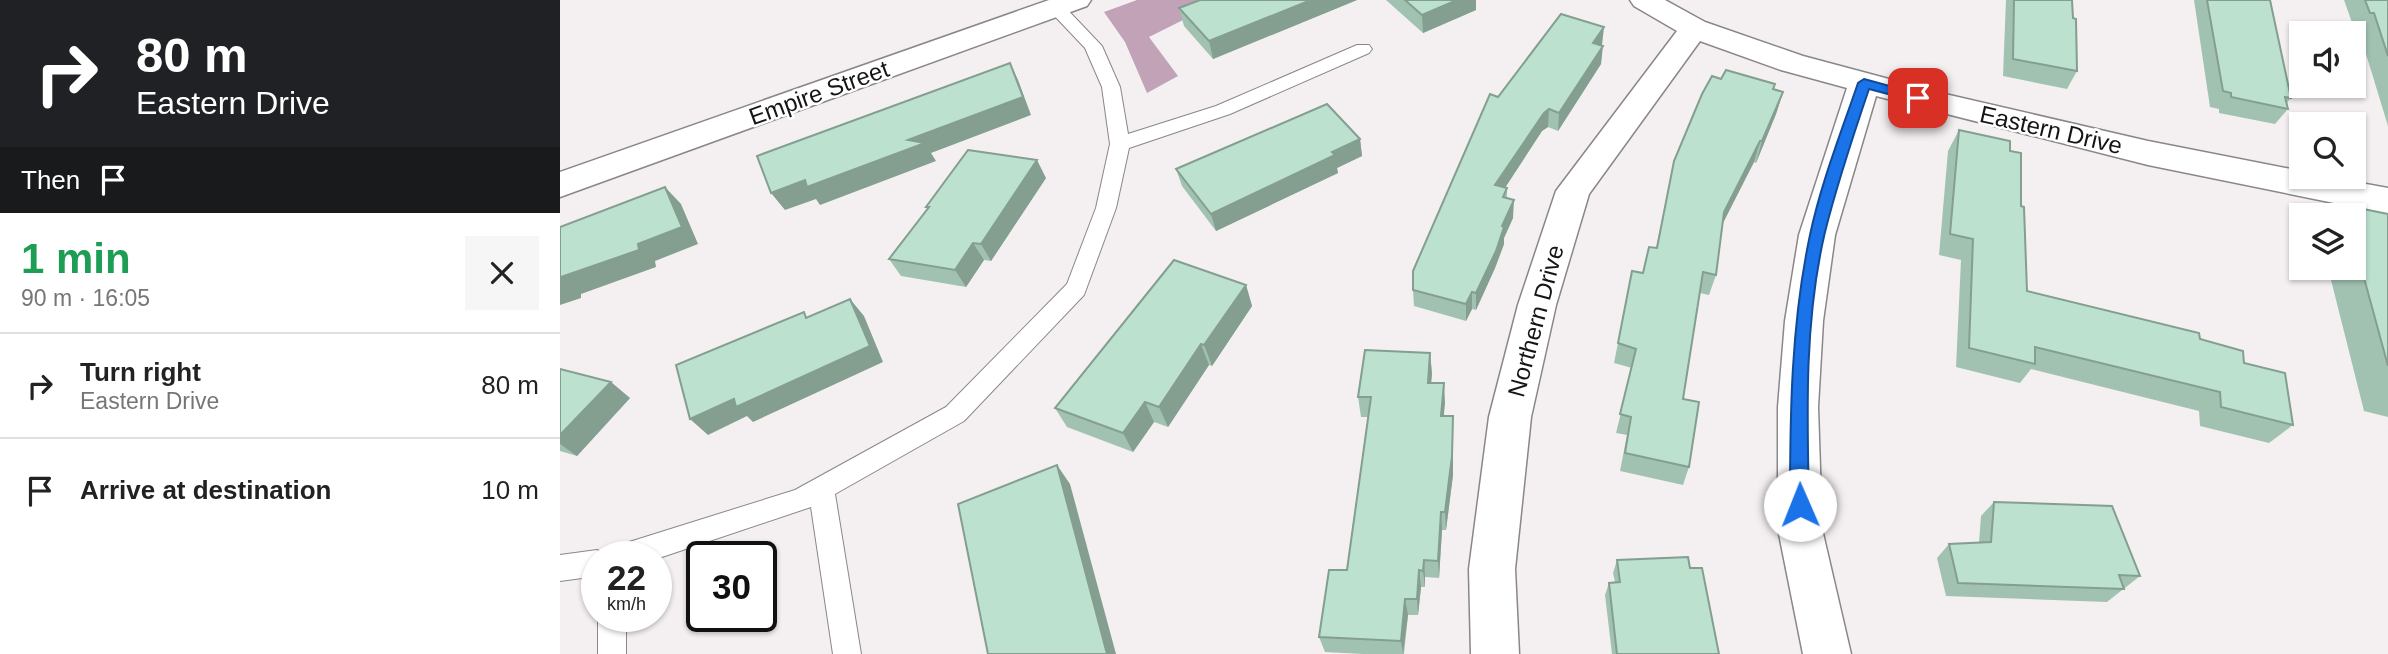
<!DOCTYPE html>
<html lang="en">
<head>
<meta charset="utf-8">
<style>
  body { margin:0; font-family:Helvetica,sans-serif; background:#f6f6f6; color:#222; height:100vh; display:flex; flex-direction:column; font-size:26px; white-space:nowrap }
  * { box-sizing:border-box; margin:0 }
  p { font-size:23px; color:#767676 }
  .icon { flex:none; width:38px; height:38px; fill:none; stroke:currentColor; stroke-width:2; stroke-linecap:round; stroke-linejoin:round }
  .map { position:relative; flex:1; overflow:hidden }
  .panel { display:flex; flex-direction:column; background:#fff; width:560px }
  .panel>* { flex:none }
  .top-card { background:#202124; color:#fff; overflow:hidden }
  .fabs { position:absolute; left:1729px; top:21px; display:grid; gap:14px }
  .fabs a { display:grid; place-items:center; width:77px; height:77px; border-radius:0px; background:#fff; box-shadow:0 2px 5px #0004; font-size:35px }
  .speed { position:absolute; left:21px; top:541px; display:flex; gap:14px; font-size:35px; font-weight:700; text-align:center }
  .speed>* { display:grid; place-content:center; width:91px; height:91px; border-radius:50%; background:#fff; box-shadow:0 2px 5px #0004; line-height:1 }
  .speed small { font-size:18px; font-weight:400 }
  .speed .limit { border:4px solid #111; border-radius:10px; background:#fff; color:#111 }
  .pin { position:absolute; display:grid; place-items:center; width:60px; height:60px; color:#fff; margin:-30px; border-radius:14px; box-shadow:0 4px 10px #0006 }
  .me { position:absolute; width:77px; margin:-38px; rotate:359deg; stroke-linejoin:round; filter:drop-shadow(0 0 5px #0008) }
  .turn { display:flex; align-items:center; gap:24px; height:147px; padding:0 21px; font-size:32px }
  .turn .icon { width:91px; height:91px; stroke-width:2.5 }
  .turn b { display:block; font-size:49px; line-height:60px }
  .then { display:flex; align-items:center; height:66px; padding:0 21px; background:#0003; gap:14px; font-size:26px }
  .round { display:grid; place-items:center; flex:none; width:74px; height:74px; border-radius:0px; background:#f6f6f6 }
  .summary { display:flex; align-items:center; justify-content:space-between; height:119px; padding:0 21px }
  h1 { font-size:42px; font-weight:700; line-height:52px; color:#1e9e55 }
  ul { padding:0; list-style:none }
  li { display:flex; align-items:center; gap:21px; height:105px; padding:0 21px; border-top:2px solid #e0e0e0 }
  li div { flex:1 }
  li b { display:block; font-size:26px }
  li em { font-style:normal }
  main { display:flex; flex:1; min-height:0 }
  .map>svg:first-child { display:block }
  .forest { fill:#c2a2b7 }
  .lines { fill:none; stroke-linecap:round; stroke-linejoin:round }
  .lane-casing { stroke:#8a8689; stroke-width:2 }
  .street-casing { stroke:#8a8689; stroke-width:3 }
  .lane { fill:#fff; fill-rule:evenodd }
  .street { fill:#fff; fill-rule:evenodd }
  .wall { fill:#a2c2b1 }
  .shaded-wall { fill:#849e90 }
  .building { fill:#bce1ce; stroke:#849e90; stroke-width:2 }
  .route { fill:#1a73e8; stroke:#114b97; stroke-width:2 }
  .labels { text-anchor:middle; stroke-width:5; stroke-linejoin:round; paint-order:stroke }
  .street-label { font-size:24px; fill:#161515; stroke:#fff }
</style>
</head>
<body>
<main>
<section class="panel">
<div class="top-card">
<div class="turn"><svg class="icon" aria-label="right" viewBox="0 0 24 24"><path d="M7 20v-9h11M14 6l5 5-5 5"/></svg><div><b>80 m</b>Eastern Drive</div></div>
<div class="then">Then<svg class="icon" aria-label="arrive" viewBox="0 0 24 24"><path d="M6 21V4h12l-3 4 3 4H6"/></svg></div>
</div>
<div class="summary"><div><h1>1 min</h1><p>90 m · 16:05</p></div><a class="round"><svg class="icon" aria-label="close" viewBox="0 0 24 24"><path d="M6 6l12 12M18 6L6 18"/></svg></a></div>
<ul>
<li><svg class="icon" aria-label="right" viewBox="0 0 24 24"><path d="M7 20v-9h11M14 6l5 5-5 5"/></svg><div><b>Turn right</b><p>Eastern Drive</p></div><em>80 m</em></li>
<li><svg class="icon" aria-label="arrive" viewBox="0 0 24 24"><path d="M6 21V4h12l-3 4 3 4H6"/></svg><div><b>Arrive at destination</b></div><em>10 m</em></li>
</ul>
</section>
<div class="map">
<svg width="1828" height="654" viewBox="0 0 1828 654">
  <rect width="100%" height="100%" fill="#f4f0f2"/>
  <path class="forest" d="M 577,0 L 641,0 L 637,13 L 589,37 L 618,76 L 587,93 L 565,42 L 544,12 Z"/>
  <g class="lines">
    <g class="lane-casing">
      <g id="lane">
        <path d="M 496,3 L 502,4 L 542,46 L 560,87 L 568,134 L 656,106 L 797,45 L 809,45 L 812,49 L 809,53 L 670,114 L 569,148 L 556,208 L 524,295 L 404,421 L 275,494 L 301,654 L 273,654 L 251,507 L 96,559 L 53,556 L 57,547 L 66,543 L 235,490 L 386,407 L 507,284 L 536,208 L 550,144 L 542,87 L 525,48 L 487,8 Z"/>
        <path d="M 37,550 L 48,556 L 37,556 L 37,576 L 0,581 L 0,555 Z"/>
        <rect x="38" y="616" width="28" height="38"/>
      </g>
    </g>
    <g class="street-casing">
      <g id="street">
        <path d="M 489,0 L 531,0 L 527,6 L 0,197 L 0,172 Z"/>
        <path d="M 1070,0 L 1105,0 L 1145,22 L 1243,56 L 1385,94 L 1588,141 L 1741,171 L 1741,177 L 1768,177 L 1828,188 L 1828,214 L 1588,165 L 1316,96 L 1275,235 L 1263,321 L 1258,407 L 1262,529 L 1291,654 L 1243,654 L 1218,529 L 1218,407 L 1225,321 L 1239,235 L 1287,88 L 1221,70 L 1140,41 L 1029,194 L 996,305 L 971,417 L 955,569 L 959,654 L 911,654 L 909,569 L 929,417 L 958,305 L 996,191 L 1117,31 L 1074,6 Z"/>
      </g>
    </g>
    <use href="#lane" class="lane"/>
    <use href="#street" class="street"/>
  </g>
  <g class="wall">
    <path d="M 640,0 L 797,0 L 653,59 L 624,26 L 619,8 Z"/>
    <path d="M 826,0 L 916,0 L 916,10 L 863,33 Z"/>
    <path d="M 1446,0 L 1512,0 L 1517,71 L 1507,89 L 1443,76 Z"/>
    <path d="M 1634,0 L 1710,0 L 1731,98 L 1727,103 L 1728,109 L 1715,124 L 1659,113 L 1659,109 L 1650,107 Z"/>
    <path d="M 1784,0 L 1828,0 L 1828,126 L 1799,31 L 1795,31 Z"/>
    <path d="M 1042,45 L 1041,64 L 998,131 L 988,127 L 982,131 L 945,188 L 947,188 L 947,198 L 953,218 L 944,238 L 944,244 L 935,268 L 916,310 L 912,309 L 906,321 L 854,306 L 853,290 L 938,97 Z"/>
    <path d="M 1161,79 L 1215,84 L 1214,90 L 1223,92 L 1216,114 L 1196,163 L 1194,162 L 1162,224 L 1156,275 L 1149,295 L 1140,293 L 1123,399 L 1129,467 L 1123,485 L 1060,471 L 1067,435 L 1056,433 L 1072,368 L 1054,363 L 1072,271 L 1083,273 L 1096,248 L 1114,161 Z"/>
    <path d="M 1399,130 L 1450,151 L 1461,206 L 1467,291 L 1640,339 L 1684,363 L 1733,425 L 1709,443 L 1640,426 L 1639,411 L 1471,369 L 1460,383 L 1396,367 L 1401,260 L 1379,255 L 1388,151 Z"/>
    <path d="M 800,139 L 802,156 L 777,168 L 778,173 L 656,231 L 622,186 L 616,169 Z"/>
    <path d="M 486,178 L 431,261 L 424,260 L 406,287 L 341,276 L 329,259 L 367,209 L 366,207 Z"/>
    <path d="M 1784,205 L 1828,214 L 1828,417 L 1804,411 L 1768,268 L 1794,268 L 1794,215 L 1774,215 Z"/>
    <path d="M 686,285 L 692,306 L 652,366 L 649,365 L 608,427 L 594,422 L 573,452 L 507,427 L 495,408 Z"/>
    <path d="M 870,353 L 872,374 L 871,383 L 884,383 L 884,416 L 893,436 L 893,475 L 886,530 L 882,530 L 879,578 L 865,577 L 865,587 L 861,587 L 858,615 L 848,615 L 844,654 L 803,654 L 765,652 L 759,637 L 787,570 L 808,417 L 801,417 L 798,397 Z"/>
    <path d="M 0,369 L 70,398 L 17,456 L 0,451 Z"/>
    <path d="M 1434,502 L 1580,576 L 1547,602 L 1386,596 L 1377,558 L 1389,544 L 1419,543 L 1421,516 Z"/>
    <path d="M 1057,560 L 1130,568 L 1159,654 L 1052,654 L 1045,595 L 1049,583 L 1055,582 L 1053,573 Z"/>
  </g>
  <g class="shaded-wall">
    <path d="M 751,0 L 797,0 L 653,59 L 649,41 Z"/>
    <path d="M 897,0 L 916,0 L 916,10 L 863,33 L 862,15 Z"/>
    <path d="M 1044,27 L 1042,45 L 1031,61 L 1033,43 Z"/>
    <path d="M 1043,46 L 1041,64 L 998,131 L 999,113 Z"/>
    <path d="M 450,63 L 458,80 L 471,115 L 371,153 L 376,161 L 260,205 L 256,199 L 225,210 L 211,193 L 348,140 Z"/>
    <path d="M 1223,92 L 1216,114 L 1196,163 L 1202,141 Z"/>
    <path d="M 989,109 L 988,127 L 982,131 L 935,203 L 935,185 L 984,113 Z"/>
    <path d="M 800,139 L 802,156 L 777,168 L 778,173 L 656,231 L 651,214 Z"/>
    <path d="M 1200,141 L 1194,162 L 1158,233 L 1164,212 Z"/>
    <path d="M 477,160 L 486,178 L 431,261 L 421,244 Z"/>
    <path d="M 105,187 L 121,204 L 138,244 L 95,261 L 96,267 L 21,294 L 21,298 L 0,305 L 0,281 L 1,277 L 78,244 Z"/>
    <path d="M 954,200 L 953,218 L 944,238 L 944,244 L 935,268 L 916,310 L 916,293 L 942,226 Z"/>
    <path d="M 413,243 L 424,260 L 406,287 L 395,270 Z"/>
    <path d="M 686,285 L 692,306 L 652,366 L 644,345 Z"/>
    <path d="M 912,292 L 912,309 L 906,321 L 906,304 Z"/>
    <path d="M 290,299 L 304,316 L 323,362 L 193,422 L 187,416 L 148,435 L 130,419 L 174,399 Z"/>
    <path d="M 641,344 L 649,365 L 608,427 L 599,407 Z"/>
    <path d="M 870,353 L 872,374 L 869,403 L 868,383 Z"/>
    <path d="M 51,382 L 70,398 L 17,456 L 0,444 L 0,435 Z"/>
    <path d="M 884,383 L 885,403 L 882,436 L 881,416 Z"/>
    <path d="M 585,402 L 594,422 L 573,452 L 563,433 Z"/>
    <path d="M 893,416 L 893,475 L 886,530 L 885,512 Z"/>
    <path d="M 497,465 L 510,484 L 556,654 L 547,654 Z"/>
    <path d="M 881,512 L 882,530 L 879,578 L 878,561 Z"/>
    <path d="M 864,560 L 865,577 L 865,587 L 863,571 Z"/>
    <path d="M 859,570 L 861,587 L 858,615 L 857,599 Z"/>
    <path d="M 845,599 L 848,615 L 843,654 L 841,641 Z"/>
  </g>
  <g class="building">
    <path d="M 640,0 L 751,0 L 649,41 L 619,8 Z"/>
    <path d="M 845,0 L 897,0 L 862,15 Z"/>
    <path d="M 1454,0 L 1512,0 L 1513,18 L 1516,19 L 1517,71 L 1453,59 Z"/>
    <path d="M 1647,0 L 1710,0 L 1731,98 L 1725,97 L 1728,109 L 1671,97 L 1671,93 L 1663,91 Z"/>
    <path d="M 1805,0 L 1828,0 L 1828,56 L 1814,13 L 1810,13 Z"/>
    <path d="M 1001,14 L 1044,27 L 1033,43 L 1043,46 L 999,113 L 989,109 L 984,113 L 935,185 L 947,188 L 943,197 L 954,200 L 942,226 L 944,227 L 936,251 L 916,293 L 912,292 L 906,304 L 853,290 L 853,271 L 930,94 L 938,97 Z"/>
    <path d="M 450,63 L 463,97 L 348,140 L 365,143 L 247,187 L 245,180 L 211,193 L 197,156 Z"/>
    <path d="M 1166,70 L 1215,84 L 1213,89 L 1223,92 L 1202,141 L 1200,141 L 1164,212 L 1156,275 L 1143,272 L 1123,399 L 1139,402 L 1129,467 L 1065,453 L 1071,417 L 1060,414 L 1076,349 L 1058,343 L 1072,271 L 1083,273 L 1089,247 L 1097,248 L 1114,161 L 1142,94 L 1152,76 L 1161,79 Z"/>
    <path d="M 767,104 L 800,139 L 772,152 L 775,155 L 651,214 L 616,169 Z"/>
    <path d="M 1399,130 L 1450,141 L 1450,151 L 1461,153 L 1461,206 L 1464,207 L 1467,291 L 1639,333 L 1640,339 L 1683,351 L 1684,363 L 1725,373 L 1733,425 L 1661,407 L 1660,392 L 1475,347 L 1475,364 L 1409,348 L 1413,239 L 1390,234 Z"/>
    <path d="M 408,150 L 477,160 L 421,244 L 413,243 L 395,270 L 329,259 L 369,207 L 366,207 Z"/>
    <path d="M 105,187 L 122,227 L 78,244 L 79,250 L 1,277 L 1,281 L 0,281 L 0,227 Z"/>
    <path d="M 1784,205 L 1828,214 L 1828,366 L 1794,241 L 1794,215 L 1787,215 Z"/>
    <path d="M 614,260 L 686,285 L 644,345 L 641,344 L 599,407 L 585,402 L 563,433 L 495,408 Z"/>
    <path d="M 290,299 L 310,346 L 176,407 L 174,399 L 130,419 L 116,365 L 244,312 L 246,318 Z"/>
    <path d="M 805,350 L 870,353 L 868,383 L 884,383 L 881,416 L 893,416 L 892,456 L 885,512 L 881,512 L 878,561 L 864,560 L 863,571 L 859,570 L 857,599 L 845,599 L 841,641 L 759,637 L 769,570 L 787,570 L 811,397 L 798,397 Z"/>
    <path d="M 0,369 L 51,382 L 0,435 Z"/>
    <path d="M 497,465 L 547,654 L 428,654 L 398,504 Z"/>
    <path d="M 1434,502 L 1552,506 L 1580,576 L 1559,575 L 1564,589 L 1398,583 L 1389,544 L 1431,542 Z"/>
    <path d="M 1128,557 L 1130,568 L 1142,568 L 1159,654 L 1057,654 L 1049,583 L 1060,582 L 1057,560 Z"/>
  </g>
  <path class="route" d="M 1304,79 L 1363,95 L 1365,98 L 1358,102 L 1309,89 C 1293,136 1277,184 1265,232 C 1244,321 1247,415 1249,505 L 1246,511 L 1240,513 L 1233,511 L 1230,505 C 1230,414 1231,324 1250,235 C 1261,183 1281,133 1298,83 Z"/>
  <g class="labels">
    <g class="street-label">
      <text transform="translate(259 93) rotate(-20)" y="8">Empire Street</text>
      <text transform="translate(1491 130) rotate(13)" y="8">Eastern Drive</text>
      <text transform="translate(976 321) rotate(-75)" y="8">Northern Drive</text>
    </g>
  </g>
</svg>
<div class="fabs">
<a><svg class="icon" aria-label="sound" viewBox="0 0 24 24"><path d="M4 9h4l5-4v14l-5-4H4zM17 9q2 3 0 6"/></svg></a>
<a><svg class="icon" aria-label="search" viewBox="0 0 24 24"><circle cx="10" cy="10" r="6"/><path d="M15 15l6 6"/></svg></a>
<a><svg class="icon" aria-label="layers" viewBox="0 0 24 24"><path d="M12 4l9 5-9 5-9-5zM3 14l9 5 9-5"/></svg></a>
</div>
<div class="speed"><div>22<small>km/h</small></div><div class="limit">30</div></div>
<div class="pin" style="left:1358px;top:98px;background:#d93025"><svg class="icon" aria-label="arrive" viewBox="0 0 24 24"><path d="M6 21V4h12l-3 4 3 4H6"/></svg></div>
<svg class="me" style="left:1240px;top:505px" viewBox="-20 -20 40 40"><circle r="19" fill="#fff"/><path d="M0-13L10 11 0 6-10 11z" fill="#1a73e8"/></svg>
</div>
</main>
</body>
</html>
